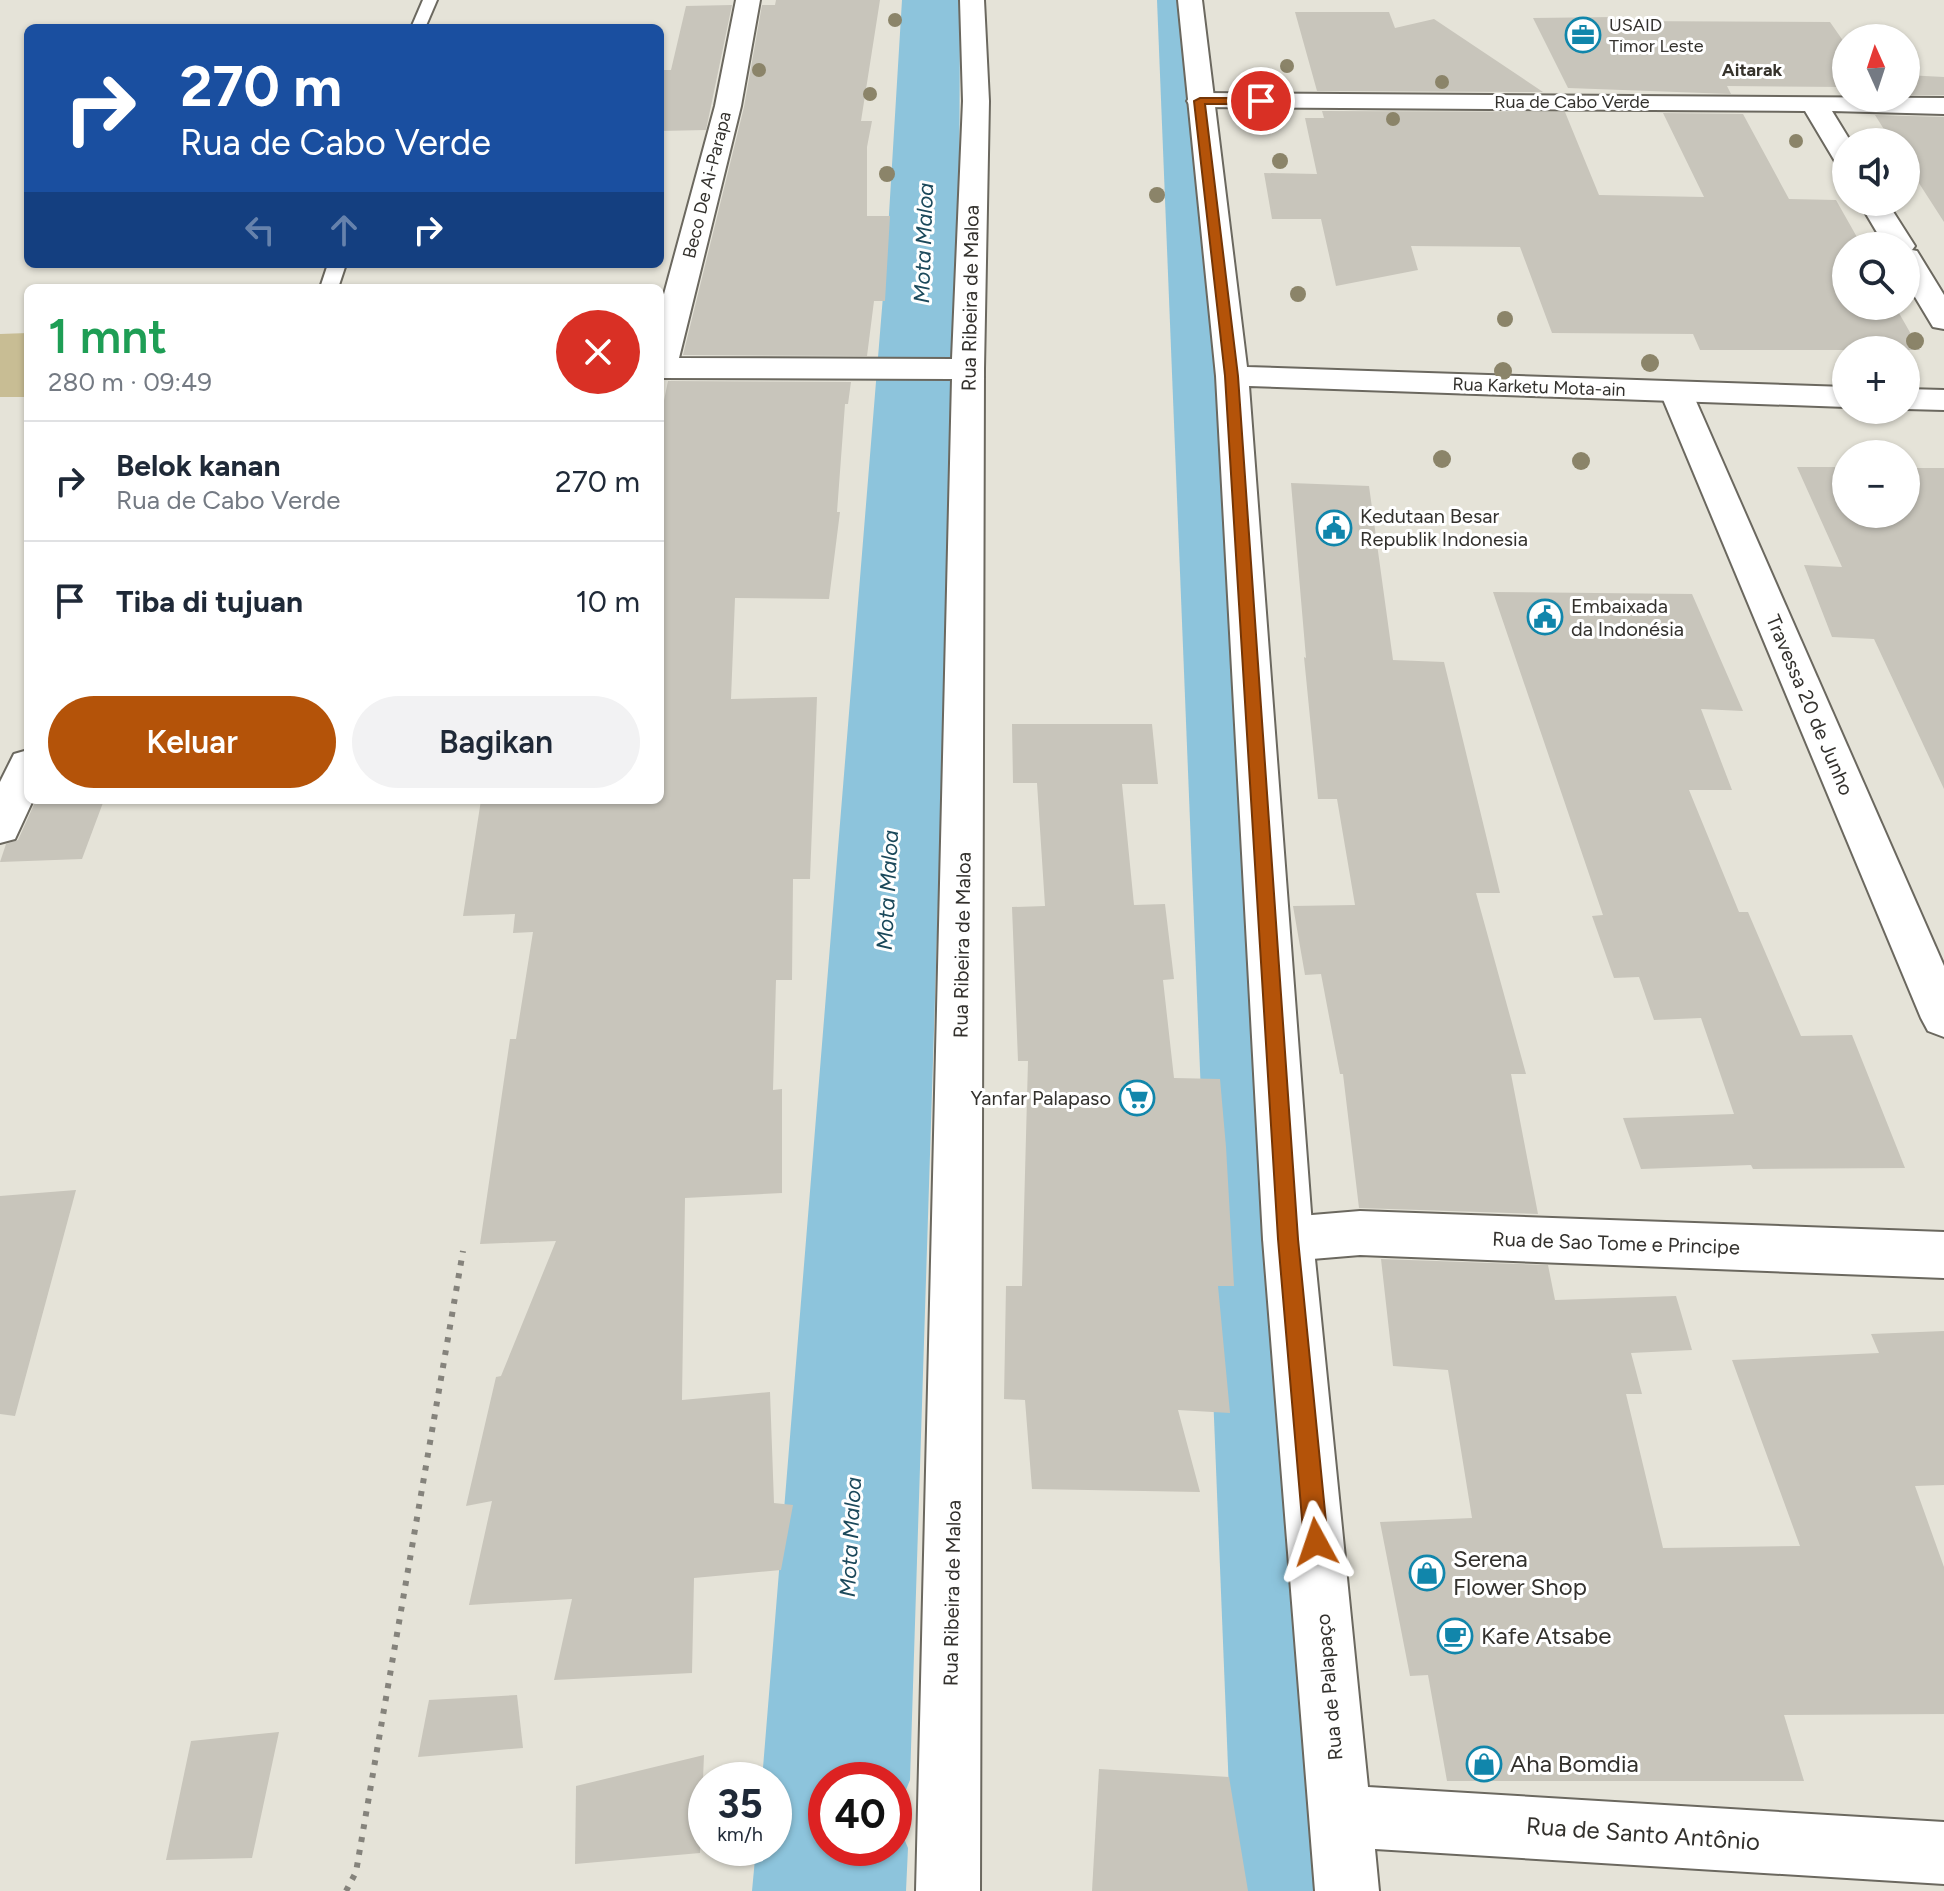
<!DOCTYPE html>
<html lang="id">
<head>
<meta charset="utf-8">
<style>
  body { margin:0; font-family:Figtree,sans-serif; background:#f2f2f3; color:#1f2937; height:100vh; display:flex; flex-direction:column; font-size:30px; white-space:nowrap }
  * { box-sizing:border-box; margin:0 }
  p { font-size:26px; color:#747a83 }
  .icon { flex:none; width:44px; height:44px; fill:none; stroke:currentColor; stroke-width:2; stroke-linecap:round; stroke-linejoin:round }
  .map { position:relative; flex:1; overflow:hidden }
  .drawer { position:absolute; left:24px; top:284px; width:640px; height:520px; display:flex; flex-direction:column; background:#fff; border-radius:12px; box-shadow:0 2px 6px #0004 }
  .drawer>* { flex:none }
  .top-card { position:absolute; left:24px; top:24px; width:640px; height:244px; border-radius:12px; box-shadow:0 2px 6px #0004; background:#1a4fa0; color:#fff; overflow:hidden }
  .needle { width:52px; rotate:357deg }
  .tools { position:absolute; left:1832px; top:24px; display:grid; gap:16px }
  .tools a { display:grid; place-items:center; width:88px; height:88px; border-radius:50%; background:#fff; box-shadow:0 2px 6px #0004; font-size:40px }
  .speed { position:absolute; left:688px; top:1762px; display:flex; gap:16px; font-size:40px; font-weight:700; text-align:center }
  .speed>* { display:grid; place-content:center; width:104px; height:104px; border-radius:50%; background:#fff; box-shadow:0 2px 6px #0004; line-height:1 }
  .speed small { font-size:20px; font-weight:400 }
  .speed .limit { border:12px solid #d22; background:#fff; color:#111 }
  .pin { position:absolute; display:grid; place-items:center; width:68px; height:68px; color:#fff; margin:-34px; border:4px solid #fff; border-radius:50%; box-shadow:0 2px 8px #0007 }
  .me { position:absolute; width:88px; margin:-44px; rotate:355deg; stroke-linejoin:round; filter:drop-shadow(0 0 6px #0008) }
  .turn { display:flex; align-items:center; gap:28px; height:168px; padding:0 24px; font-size:36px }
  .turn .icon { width:104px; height:104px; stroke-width:2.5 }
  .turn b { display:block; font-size:56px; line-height:68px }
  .lanes { display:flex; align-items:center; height:76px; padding:0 24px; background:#0003; justify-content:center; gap:40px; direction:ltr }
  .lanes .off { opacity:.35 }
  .round { display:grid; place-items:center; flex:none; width:84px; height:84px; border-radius:42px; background:#f2f2f3 }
  .head { display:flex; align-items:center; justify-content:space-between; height:136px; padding:0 24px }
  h1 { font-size:48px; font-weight:600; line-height:60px; color:#1e9e55 }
  .button { display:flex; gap:16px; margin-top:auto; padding:16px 24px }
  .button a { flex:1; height:92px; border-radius:48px; background:#b45309; color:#fff; font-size:32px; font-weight:600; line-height:92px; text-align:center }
  .button a+a { background:#f2f2f3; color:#1f2937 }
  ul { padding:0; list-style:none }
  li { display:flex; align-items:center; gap:24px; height:120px; padding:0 24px; border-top:2px solid #e0e1e3 }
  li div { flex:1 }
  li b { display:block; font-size:30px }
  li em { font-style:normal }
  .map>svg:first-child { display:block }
  .green { fill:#c8bd94 }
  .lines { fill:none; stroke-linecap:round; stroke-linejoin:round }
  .stream { fill:#7298a8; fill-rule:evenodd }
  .canal { fill:#8dc4dc; fill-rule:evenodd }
  .river { fill:#8dc4dc; fill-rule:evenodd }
  .building { fill:#c8c5bb }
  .lane-casing { stroke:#6b685f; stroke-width:4 }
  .street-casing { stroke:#6b685f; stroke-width:4 }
  .secondary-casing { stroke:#6b685f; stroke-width:4 }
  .path { stroke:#85837c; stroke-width:6; stroke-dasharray:5 8; stroke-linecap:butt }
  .lane { fill:#fff; fill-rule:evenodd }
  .street { fill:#fff; fill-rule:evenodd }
  .secondary { fill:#fff; fill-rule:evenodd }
  .tree { fill:#8b8469 }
  .route { fill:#b45309; stroke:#753606; stroke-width:2 }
  .labels { text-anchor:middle; stroke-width:6; stroke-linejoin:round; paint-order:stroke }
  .far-poi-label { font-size:18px; fill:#33312d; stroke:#fff; text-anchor:start }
  .far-neighbourhood-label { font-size:18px; font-weight:bold; fill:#36332b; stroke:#fff }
  .far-street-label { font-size:18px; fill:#33312d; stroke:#fff }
  .street-label { font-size:20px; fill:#33312d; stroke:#fff }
  .poi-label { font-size:20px; fill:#33312d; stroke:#fff; text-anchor:start }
  .water-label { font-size:22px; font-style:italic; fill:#1b495b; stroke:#fff }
  .near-poi-label { font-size:24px; fill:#33312d; stroke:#fff; text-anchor:start }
  .near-street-label { font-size:24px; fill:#33312d; stroke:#fff }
</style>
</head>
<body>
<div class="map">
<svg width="1944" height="1891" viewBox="0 0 1944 1891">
  <rect width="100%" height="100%" fill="#e5e3d8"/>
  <path class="green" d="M 28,333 L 28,397 L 0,397 L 0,334 Z"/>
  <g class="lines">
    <g class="stream">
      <path d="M 940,0 L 950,0 L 890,1780 L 864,1780 Z"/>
      <path d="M 862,1848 L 888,1848 L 887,1891 L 861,1891 Z"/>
    </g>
    <path class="canal" d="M 1157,0 L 1191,0 L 1323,1891 L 1233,1891 Z"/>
    <path class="river" d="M 902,0 L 960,0 L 959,247 L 910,1780 L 895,1817 L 908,1848 L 906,1891 L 752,1891 L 756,1848 L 774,1848 L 774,1780 L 762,1780 L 887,247 ZM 826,1780 L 894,1780 L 894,1848 L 826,1848 Z"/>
  </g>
  <g class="building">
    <path d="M 776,0 L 880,0 L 861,121 L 872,121 L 867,147 L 867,216 L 890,216 L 885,301 L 874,301 L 867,356 L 683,355 L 744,107 L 762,5 L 775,5 Z"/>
    <path d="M 732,5 L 706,130 L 660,131 L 660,70 L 671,70 L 686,6 Z"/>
    <path d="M 1295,12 L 1389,12 L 1395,28 L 1434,19 L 1543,92 L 1317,91 Z"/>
    <path d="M 1614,17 L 1616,21 L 1830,22 L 1846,45 L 1846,87 L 1727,86 L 1731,94 L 1568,88 L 1533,18 Z"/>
    <path d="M 1906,75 L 1944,77 L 1944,95 L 1906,95 Z"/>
    <path d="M 1322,111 L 1565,112 L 1599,195 L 1704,197 L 1663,113 L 1743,114 L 1789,199 L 1836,200 L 1862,246 L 1846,246 L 1846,306 L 1895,306 L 1920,350 L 1700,350 L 1693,334 L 1552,333 L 1520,247 L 1411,246 L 1418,270 L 1336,286 L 1321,219 L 1272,219 L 1264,173 L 1317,174 L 1305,118 L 1324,118 Z"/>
    <path d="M 1875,115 L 1944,117 L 1944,222 L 1906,163 L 1906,142 L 1892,142 Z"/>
    <path d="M 668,381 L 851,382 L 848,404 L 845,404 L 837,512 L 840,512 L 829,599 L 735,598 L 731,699 L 817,697 L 810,879 L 793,879 L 792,980 L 776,980 L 773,1090 L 782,1089 L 782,1193 L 685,1198 L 682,1400 L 770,1392 L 774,1503 L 793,1505 L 781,1570 L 694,1578 L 692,1673 L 554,1680 L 572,1599 L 469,1605 L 492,1501 L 466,1506 L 496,1377 L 501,1376 L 556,1241 L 480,1244 L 510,1039 L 516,1039 L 533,932 L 513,933 L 515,914 L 463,916 L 481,800 L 660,800 L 660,420 Z"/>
    <path d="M 1797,467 L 1846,467 L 1846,514 L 1906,514 L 1906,468 L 1944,468 L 1944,789 L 1874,639 L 1832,637 L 1804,565 L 1842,567 Z"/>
    <path d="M 1291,483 L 1369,486 L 1393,660 L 1444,662 L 1500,893 L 1476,893 L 1526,1074 L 1511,1074 L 1538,1214 L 1359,1208 L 1343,1074 L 1340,1074 L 1321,974 L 1305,975 L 1293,906 L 1355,905 L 1337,799 L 1318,799 L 1304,657 L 1306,658 Z"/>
    <path d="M 1493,592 L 1692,594 L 1743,711 L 1701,709 L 1732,790 L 1689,790 L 1739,912 L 1748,912 L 1801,1036 L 1852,1035 L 1905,1168 L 1753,1169 L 1751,1165 L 1641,1169 L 1623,1118 L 1734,1114 L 1701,1018 L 1654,1020 L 1639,977 L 1614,978 L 1592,916 L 1603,915 Z"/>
    <path d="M 1012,724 L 1152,724 L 1158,784 L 1122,784 L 1134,905 L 1165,904 L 1174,979 L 1163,980 L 1174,1078 L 1220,1079 L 1226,1147 L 1234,1286 L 1218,1286 L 1230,1413 L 1178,1410 L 1200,1492 L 1032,1489 L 1025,1400 L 1004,1399 L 1006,1286 L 1022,1286 L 1028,1061 L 1018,1061 L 1012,907 L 1045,906 L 1037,783 L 1013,783 Z"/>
    <path d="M 36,800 L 104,800 L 82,859 L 0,862 L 6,844 L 18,840 Z"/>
    <path d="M 76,1190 L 15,1416 L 0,1414 L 0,1196 Z"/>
    <path d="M 1381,1259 L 1548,1265 L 1555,1300 L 1676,1296 L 1692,1350 L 1631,1353 L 1642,1394 L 1626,1394 L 1663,1548 L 1800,1546 L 1732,1360 L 1879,1353 L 1871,1334 L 1944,1331 L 1944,1485 L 1915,1486 L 1944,1567 L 1944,1714 L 1784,1715 L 1804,1781 L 1447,1781 L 1428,1675 L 1410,1676 L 1380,1522 L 1472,1518 L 1448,1370 L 1393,1366 Z"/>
    <path d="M 517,1695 L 523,1748 L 418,1757 L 429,1700 Z"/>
    <path d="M 279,1732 L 252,1858 L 166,1860 L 191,1741 Z"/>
    <path d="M 704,1755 L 700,1853 L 575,1864 L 576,1786 Z"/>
    <path d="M 1099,1769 L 1229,1777 L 1248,1891 L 1092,1891 Z"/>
  </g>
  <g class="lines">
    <g class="lane-casing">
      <g id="lane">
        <path d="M 423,0 L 437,0 L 425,28 L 411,28 Z"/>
        <path d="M 328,264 L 346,264 L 338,288 L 320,288 Z"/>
      </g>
    </g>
    <g class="street-casing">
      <g id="street">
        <path d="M 736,0 L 760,0 L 741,106 L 679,358 L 952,359 L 963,101 L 960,0 L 984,0 L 989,101 L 984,369 L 980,1891 L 916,1891 L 952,379 L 660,378 L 660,309 L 715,106 Z"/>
        <path d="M 1200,93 L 1944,98 L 1944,114 L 1832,111 L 1851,142 L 1846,142 L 1846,165 L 1836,163 L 1805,111 L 1191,107 L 1187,101 L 1191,95 Z"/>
        <path d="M 1859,202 L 1887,202 L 1915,246 L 1912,250 L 1917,251 L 1944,295 L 1944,329 L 1933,327 L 1906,282 L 1906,246 L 1885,246 Z"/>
        <path d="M 1676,382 L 1687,385 L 1692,392 L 1944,966 L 1944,1037 L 1928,1031 L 1921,1018 L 1660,392 L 1665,385 Z"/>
        <path d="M 28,750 L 28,800 L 33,800 L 15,839 L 0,843 L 0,782 L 14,754 Z"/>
        <path d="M 1360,1211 L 1944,1232 L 1944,1278 L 1360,1255 L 1288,1261 L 1270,1255 L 1263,1239 L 1270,1223 L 1288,1217 Z"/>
      </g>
    </g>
    <g class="secondary-casing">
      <g id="secondary">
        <path d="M 1178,0 L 1202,0 L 1247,367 L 1846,387 L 1846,407 L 1249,386 L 1313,1239 L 1368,1787 L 1944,1822 L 1944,1884 L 1375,1849 L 1379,1891 L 1315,1891 L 1263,1239 L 1216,376 Z"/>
        <path d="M 1906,389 L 1944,390 L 1944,410 L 1906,409 Z"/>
      </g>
    </g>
    <path class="path" d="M 346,1891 L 356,1872 L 463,1251"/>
    <use href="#lane" class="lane"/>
    <use href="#street" class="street"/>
    <use href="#secondary" class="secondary"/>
  </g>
  <g class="tree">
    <circle cx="895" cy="20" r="7"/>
    <circle cx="1287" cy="66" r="7"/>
    <circle cx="759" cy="70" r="7"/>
    <circle cx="1442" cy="82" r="7"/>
    <circle cx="870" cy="94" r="7"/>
    <circle cx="1393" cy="119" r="7"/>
    <circle cx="1796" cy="141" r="7"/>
    <circle cx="1280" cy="161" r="8"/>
    <circle cx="887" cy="174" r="8"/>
    <circle cx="1157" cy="195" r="8"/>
    <circle cx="1298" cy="294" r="8"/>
    <circle cx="1505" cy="319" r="8"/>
    <circle cx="1915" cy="341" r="9"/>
    <circle cx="1650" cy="363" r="9"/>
    <circle cx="1503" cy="371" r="9"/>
    <circle cx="1442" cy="459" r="9"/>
    <circle cx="1581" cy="461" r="9"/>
  </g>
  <path class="route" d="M 1200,98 L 1261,98 L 1266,101 L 1261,104 L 1205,104 L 1238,376 L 1298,1239 L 1328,1542 L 1324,1551 L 1316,1554 L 1308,1551 L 1304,1542 L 1278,1239 L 1225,376 L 1194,101 Z"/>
  <defs>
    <g id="office-ring" transform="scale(1.8)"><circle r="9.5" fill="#fff" stroke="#1186ab" stroke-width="1.5"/><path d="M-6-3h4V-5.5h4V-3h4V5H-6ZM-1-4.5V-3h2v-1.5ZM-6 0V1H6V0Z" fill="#1186ab"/></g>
    <g id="civic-ring" transform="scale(1.8)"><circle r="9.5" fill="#fff" stroke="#1186ab" stroke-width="1.5"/><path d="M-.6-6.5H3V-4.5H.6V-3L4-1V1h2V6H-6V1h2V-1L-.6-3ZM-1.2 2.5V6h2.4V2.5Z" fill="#1186ab"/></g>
    <g id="supermarket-ring" transform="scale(1.8)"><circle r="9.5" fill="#fff" stroke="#1186ab" stroke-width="1.5"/><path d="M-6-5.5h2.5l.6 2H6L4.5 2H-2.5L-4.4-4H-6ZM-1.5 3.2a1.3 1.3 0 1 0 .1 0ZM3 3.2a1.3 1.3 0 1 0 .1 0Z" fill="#1186ab"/></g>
    <g id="shop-ring" transform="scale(1.8)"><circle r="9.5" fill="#fff" stroke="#1186ab" stroke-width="1.5"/><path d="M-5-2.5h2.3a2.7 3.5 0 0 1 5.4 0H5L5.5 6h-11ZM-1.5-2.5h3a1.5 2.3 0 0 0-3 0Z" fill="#1186ab"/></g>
    <g id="cafe-ring" transform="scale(1.8)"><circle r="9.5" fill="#fff" stroke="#1186ab" stroke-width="1.5"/><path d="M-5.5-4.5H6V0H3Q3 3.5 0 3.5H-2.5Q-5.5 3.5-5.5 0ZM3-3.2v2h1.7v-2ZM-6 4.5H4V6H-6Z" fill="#1186ab"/></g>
  </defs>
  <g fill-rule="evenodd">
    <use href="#office-ring" x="1583" y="35"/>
    <use href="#civic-ring" x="1334" y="528"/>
    <use href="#civic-ring" x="1545" y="617"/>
    <use href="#supermarket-ring" x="1137" y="1098"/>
    <use href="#shop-ring" x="1427" y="1573"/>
    <use href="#cafe-ring" x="1455" y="1636"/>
    <use href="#shop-ring" x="1484" y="1764"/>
  </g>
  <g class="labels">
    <g class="far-poi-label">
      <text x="1609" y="31">USAID<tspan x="1609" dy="21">Timor Leste</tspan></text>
    </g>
    <g class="far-neighbourhood-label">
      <text x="1752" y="76">Aitarak</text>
    </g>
    <g class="far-street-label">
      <text x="1572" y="108">Rua de Cabo Verde</text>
      <text transform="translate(707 185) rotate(-76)" y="6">Beco De Ai-Parapa</text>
      <text transform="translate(1539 387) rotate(2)" y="6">Rua Karketu Mota-ain</text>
    </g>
    <g class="street-label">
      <text transform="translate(970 298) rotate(-89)" y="7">Rua Ribeira de Maloa</text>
      <text transform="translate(1810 705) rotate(67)" y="7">Travessa 20 de Junho</text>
      <text transform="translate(962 945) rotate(-89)" y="7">Rua Ribeira de Maloa</text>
      <text transform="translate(1616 1243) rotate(2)" y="7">Rua de Sao Tome e Principe</text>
      <text transform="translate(952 1593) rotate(-89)" y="7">Rua Ribeira de Maloa</text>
      <text transform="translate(1329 1687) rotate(-95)" y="7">Rua de Palapaço</text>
    </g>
    <g class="poi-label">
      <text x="1360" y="523">Kedutaan Besar<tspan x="1360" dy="23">Republik Indonesia</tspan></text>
      <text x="1571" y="613">Embaixada<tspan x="1571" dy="23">da Indonésia</tspan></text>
      <text x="1111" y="1105" text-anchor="end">Yanfar Palapaso</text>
    </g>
    <g class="water-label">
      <text transform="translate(923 243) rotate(-88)" y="8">Mota Maloa</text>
      <text transform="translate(887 890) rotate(-87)" y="8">Mota Maloa</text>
      <text transform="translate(850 1537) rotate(-87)" y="8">Mota Maloa</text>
    </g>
    <g class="near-poi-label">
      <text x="1453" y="1567">Serena<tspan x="1453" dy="28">Flower Shop</tspan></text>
      <text x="1481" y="1644">Kafe Atsabe</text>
      <text x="1510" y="1772">Aha Bomdia</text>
    </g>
    <g class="near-street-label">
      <text transform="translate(1643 1834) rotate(4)" y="8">Rua de Santo Antônio</text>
    </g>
  </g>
</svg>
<div class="tools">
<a><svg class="needle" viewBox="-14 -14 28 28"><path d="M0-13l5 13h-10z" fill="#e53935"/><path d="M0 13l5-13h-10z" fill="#747a83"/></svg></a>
<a><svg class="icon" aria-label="sound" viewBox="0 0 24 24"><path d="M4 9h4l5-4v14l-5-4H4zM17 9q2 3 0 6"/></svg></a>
<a><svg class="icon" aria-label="search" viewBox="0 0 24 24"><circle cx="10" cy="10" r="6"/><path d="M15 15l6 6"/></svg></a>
<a>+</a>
<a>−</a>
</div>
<div class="speed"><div>35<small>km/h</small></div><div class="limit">40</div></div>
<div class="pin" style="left:1261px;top:101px;background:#d93025"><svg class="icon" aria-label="arrive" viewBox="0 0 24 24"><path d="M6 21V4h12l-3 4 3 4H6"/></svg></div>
<svg class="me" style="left:1316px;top:1542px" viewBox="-20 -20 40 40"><path d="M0-17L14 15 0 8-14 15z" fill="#b45309" stroke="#fff" stroke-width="4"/></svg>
<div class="top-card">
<div class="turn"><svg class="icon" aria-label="right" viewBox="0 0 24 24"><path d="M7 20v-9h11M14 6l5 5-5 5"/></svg><div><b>270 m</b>Rua de Cabo Verde</div></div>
<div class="lanes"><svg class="icon off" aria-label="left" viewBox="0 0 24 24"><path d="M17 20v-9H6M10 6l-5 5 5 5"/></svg><svg class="icon off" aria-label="ahead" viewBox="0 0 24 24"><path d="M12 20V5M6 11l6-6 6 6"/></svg><svg class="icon" aria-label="right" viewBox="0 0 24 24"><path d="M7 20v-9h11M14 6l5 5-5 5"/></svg></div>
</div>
<section class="drawer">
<div class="head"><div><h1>1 mnt</h1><p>280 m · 09:49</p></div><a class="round" style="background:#d93025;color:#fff"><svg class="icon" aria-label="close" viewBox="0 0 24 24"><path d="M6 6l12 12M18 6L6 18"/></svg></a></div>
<ul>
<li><svg class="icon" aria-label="right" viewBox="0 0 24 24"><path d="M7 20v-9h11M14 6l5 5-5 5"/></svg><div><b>Belok kanan</b><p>Rua de Cabo Verde</p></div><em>270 m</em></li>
<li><svg class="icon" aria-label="arrive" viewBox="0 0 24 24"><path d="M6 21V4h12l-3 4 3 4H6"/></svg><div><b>Tiba di tujuan</b></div><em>10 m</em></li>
</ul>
<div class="button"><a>Keluar</a><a>Bagikan</a></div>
</section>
</div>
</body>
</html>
